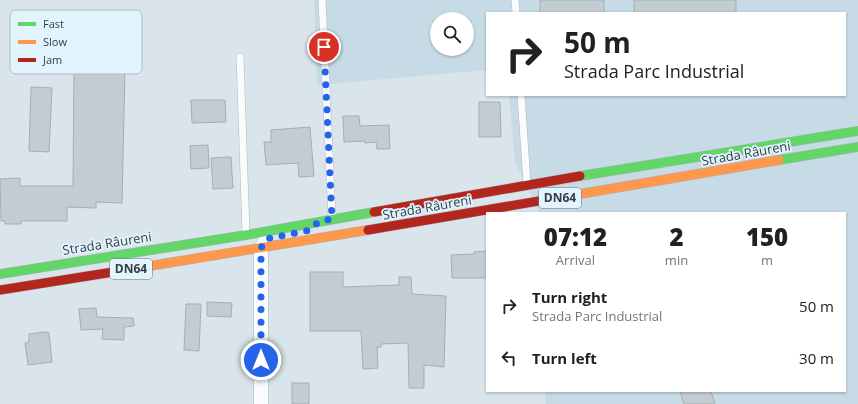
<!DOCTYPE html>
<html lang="en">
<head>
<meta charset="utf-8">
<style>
  body { margin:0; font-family:"Open Sans",sans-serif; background:#f6f6f6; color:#202124; height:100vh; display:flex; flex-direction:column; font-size:15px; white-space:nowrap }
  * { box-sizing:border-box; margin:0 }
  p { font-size:13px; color:#757577 }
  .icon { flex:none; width:22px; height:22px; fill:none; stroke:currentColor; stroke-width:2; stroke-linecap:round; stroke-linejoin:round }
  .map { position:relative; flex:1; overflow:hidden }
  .side { position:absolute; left:486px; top:212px; width:360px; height:180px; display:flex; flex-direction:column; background:#fff; border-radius:0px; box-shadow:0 1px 3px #0004 }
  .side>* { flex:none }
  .banner { position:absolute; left:486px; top:12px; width:360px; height:84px; border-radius:0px; box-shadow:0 1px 3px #0004; background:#fff; color:#202124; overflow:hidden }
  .controls { position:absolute; left:430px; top:12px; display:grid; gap:8px }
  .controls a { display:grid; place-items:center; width:44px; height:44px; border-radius:50%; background:#fff; box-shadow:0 1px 3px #0004; font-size:20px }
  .pin { position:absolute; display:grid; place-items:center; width:34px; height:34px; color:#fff; margin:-17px; border:2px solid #fff; border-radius:50%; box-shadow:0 1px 4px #0007 }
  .me { position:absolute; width:44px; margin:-22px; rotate:0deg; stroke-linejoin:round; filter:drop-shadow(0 0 3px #0008) }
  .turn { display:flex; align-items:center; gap:14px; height:84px; padding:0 12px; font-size:18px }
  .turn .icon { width:52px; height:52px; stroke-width:2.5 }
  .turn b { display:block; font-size:28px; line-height:34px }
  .eta { display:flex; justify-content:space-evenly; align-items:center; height:68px; text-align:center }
  .eta b { font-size:24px; font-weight:800; line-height:28px }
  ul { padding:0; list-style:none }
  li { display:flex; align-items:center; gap:12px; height:52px; padding:0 12px }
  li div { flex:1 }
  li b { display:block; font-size:15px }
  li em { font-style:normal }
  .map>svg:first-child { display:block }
  .built { fill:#c6dbe6; fill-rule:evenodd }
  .building { fill:#c3ccd1; stroke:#a5aeb3 }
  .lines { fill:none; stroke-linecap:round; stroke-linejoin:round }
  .lane-casing { stroke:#b2bbc0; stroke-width:8 }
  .street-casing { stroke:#b2bbc0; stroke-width:15 }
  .fast-casing { stroke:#a5b5bd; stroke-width:10 }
  .slow-casing { stroke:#a5b5bd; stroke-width:10 }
  .jam-casing { stroke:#a5b5bd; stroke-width:10 }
  .lane { stroke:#f9fbfc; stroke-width:7 }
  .street { stroke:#f9fbfc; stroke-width:14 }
  .fast { stroke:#63d668; stroke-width:9 }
  .slow { stroke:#ff974d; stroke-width:9 }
  .jam { stroke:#b3261e; stroke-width:9 }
  .route { stroke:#2563eb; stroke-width:7; stroke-dasharray:0 12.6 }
  .labels { text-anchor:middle; stroke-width:3.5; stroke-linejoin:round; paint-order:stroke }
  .shield { fill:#e2f4fd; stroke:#69757b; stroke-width:1 }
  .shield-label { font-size:12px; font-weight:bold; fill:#353e43 }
  .street-label { font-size:13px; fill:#353e43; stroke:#e2f4fd }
  .key { fill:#e2f4fd; stroke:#aebdc5; stroke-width:1 }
  .key-label { font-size:11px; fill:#353e43 }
</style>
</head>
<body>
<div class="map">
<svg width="858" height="404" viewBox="0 0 858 404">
  <rect width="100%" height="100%" fill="#d9e5eb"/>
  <path class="built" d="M 314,0 L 858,0 L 858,404 L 546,404 L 545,391 L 845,391 L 845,213 L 540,213 L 515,162 L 509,95 L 845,95 L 845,13 L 487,13 L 487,70 L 317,85 ZM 437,19 L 467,19 L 467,49 L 437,49 Z"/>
  <g class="building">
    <rect x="540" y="0" width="64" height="13"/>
    <rect x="634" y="0" width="102" height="13"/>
    <path d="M 74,65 L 98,65 L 98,69 L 125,69 L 122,203 L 96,202 L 96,208 L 67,207 L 67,221 L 21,221 L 21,224 L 5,224 L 5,221 L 1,221 L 0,179 L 20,178 L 20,186 L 73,186 Z"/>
    <path d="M 31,87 L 52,88 L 49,152 L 29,151 Z"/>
    <path d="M 191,100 L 225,100 L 226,122 L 192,123 Z"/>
    <path d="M 479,102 L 500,102 L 501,137 L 479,137 Z"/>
    <path d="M 343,116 L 359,116 L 360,126 L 389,125 L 390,149 L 377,149 L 376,142 L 365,143 L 365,141 L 344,142 Z"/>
    <path d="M 310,127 L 314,176 L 299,177 L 298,163 L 266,165 L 264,142 L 271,142 L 271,130 Z"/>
    <path d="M 208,145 L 209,168 L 191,169 L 190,146 Z"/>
    <path d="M 231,157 L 233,188 L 213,189 L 211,158 Z"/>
    <path d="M 487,251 L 487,278 L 452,278 L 451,255 L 474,254 L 474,252 Z"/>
    <path d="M 310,272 L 343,272 L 343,287 L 399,285 L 399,277 L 411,277 L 412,294 L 446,296 L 444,367 L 424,365 L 424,388 L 409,388 L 408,343 L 381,344 L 381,347 L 377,347 L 378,368 L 363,369 L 361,331 L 310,331 Z"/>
    <path d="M 207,302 L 232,303 L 231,317 L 207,316 Z"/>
    <path d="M 186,304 L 201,304 L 199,351 L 184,350 Z"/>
    <path d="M 96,308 L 97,317 L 133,318 L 134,326 L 124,327 L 124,340 L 102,339 L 103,329 L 81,330 L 79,309 Z"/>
    <path d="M 45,332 L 49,333 L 52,362 L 28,365 L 25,343 L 29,342 L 29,334 Z"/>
    <rect x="292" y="383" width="17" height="21"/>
    <path d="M 680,391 L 711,391 L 715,404 L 684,404 Z"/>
  </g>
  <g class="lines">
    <g class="lane-casing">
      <g id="lane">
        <path d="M 322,0 L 332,217"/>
        <path d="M 515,0 L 516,13"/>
        <path d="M 240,57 L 246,233"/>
        <path d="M 521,95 L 527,183"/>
      </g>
    </g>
    <g class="street-casing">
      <path id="street" d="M 261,404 L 261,248 L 265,241"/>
    </g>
    <g class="fast-casing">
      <g id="fast">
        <path d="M 779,160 L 858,147"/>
        <path d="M 580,176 L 858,131"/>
        <path d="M 0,274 L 246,235 L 374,212"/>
      </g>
    </g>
    <g class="slow-casing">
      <g id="slow">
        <path d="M 574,195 L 779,160"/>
        <path d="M 113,272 L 368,230"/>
      </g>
    </g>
    <g class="jam-casing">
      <g id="jam">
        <path d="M 374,212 L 580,176"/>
        <path d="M 368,230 L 574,195"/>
        <path d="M 0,290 L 113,272"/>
      </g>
    </g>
    <use href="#lane" class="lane"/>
    <use href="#street" class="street"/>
    <use href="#fast" class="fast"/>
    <use href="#slow" class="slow"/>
    <use href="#jam" class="jam"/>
  </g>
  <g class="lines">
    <path class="route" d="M 261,360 L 261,248 L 266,239 L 311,230 L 318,222 L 332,219 L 324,47"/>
  </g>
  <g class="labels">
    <g class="shield">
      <rect x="539" y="188" width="42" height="20" rx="3"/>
      <rect x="110" y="259" width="42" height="20" rx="3"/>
    </g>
    <g class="shield-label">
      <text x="560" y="202">DN64</text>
      <text x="131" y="273">DN64</text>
    </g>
    <g class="street-label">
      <text transform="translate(746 153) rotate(-10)" y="5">Strada Râureni</text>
      <text transform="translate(427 207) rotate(-10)" y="5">Strada Râureni</text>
      <text transform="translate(107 243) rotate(-9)" y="5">Strada Râureni</text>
    </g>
  </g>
  <rect x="10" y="10" width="132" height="64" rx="6" class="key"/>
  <rect x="18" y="22" width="18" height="4" fill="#63d668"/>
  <rect x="18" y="40" width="18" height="4" fill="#ff974d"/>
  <rect x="18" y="58" width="18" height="4" fill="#b3261e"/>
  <g class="key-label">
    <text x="43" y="28">Fast</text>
    <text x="43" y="46">Slow</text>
    <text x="43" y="64">Jam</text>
  </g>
</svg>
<div class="controls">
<a><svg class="icon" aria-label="search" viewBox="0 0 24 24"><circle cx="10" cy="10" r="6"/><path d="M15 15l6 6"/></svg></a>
</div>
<div class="pin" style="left:324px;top:47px;background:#d93025"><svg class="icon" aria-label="arrive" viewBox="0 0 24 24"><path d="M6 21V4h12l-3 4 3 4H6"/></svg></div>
<svg class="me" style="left:261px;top:360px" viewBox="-20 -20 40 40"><circle r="17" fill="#2563eb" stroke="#fff" stroke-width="3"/><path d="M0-11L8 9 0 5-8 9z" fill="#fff"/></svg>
<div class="banner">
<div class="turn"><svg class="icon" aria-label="right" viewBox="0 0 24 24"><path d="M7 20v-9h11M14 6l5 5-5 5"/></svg><div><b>50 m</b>Strada Parc Industrial</div></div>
</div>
<section class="side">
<div class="eta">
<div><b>07:12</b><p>Arrival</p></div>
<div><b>2</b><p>min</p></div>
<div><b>150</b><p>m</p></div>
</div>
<ul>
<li><svg class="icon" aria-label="right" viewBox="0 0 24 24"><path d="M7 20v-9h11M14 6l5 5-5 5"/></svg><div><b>Turn right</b><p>Strada Parc Industrial</p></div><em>50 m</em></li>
<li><svg class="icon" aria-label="left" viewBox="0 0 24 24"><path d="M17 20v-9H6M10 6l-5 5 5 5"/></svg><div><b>Turn left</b></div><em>30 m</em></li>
</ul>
</section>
</div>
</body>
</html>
